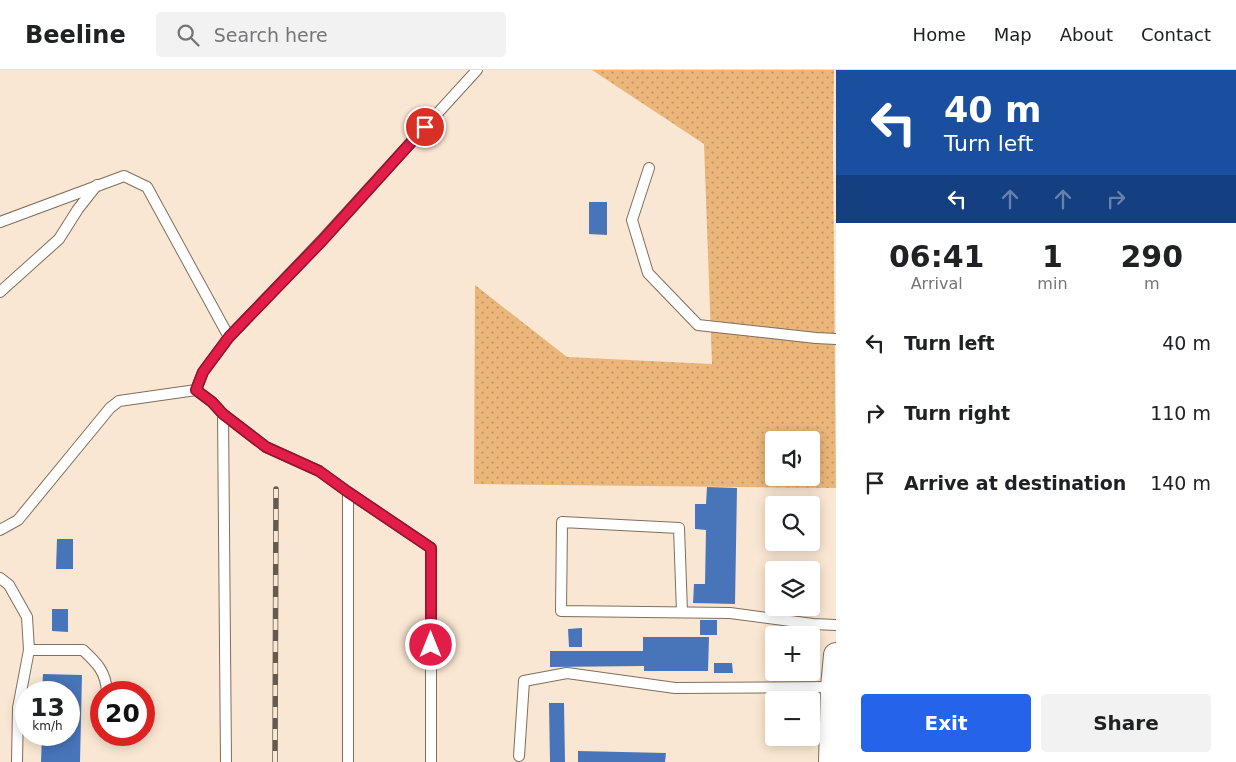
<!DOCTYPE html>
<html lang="en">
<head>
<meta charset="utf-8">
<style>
  body { margin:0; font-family:"DejaVu Sans",sans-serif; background:#f2f2f2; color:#202124; height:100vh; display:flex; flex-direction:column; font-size:19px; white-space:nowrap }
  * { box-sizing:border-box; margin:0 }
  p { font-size:16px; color:#757577 }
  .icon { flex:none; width:28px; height:28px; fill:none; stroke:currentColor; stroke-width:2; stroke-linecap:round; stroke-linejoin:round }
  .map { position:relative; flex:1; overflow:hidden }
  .details { display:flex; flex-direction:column; background:#fff; width:400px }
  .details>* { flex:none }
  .guide { background:#1a4fa0; color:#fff; overflow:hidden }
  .tools { position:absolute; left:765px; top:361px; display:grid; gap:10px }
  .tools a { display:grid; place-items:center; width:55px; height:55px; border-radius:5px; background:#fff; box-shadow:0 2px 12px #0003; font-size:25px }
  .speed { position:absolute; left:15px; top:611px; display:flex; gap:10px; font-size:25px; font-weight:700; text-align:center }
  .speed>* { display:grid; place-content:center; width:65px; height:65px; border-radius:50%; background:#fff; box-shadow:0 2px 12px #0003; line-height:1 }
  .speed small { font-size:12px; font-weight:400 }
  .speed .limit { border:8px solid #d22; background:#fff; color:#111 }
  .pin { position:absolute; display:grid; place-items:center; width:42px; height:42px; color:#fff; margin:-21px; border:2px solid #fff; border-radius:50%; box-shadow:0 1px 5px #0007 }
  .me { position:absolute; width:55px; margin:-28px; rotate:0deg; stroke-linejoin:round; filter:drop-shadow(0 0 4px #0008) }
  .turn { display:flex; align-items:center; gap:18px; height:105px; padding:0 25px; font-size:22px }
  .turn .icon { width:65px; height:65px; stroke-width:2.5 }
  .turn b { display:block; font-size:35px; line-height:42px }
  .lanes { display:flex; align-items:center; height:48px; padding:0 25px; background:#0003; justify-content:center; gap:25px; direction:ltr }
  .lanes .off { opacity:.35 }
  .eta { display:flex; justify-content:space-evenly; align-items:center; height:85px; text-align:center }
  .eta b { font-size:30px; font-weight:700; line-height:35px }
  .action { display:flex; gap:10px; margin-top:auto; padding:10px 25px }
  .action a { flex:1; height:58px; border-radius:5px; background:#2563eb; color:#fff; font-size:20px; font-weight:700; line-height:58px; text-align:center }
  .action a+a { background:#f2f2f2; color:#202124 }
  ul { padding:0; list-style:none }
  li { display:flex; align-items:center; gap:15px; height:70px; padding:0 25px }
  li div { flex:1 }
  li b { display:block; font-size:19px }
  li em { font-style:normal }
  header { display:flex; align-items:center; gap:30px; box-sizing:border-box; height:70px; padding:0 25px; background:#fff; border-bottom:1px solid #e0e0e0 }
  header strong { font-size:24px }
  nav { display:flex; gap:28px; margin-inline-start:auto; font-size:18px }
  .search { width:350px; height:45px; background:#f2f2f2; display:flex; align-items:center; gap:12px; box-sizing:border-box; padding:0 18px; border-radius:5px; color:#757577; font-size:19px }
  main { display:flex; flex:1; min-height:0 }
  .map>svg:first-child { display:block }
  .grass { fill:url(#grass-dots); fill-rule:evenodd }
  .building { fill:#4874ba }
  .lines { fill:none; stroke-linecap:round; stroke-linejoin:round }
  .service-casing { stroke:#7f6f5c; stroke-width:12 }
  .tertiary-casing { stroke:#7f6f5c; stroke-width:26 }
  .service { stroke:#fff; stroke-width:10 }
  .tertiary { stroke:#fff; stroke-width:24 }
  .rail-casing { stroke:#645a50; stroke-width:5.5 }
  .rail { stroke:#fae7d3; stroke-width:4; stroke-dasharray:11; stroke-linecap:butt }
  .route-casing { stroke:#92132f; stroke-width:12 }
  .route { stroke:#e11d48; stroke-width:9 }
</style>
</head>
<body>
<header>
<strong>Beeline</strong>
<div class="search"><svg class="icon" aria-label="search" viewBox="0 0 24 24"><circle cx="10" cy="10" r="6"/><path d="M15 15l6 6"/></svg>Search here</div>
<nav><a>Home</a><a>Map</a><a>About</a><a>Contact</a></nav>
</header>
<main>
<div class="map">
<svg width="836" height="692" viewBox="0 0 836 692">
  <defs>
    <pattern id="grass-dots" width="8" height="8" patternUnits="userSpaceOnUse" patternTransform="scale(1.25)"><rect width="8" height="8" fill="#eab67a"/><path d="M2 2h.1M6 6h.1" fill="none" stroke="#bf9564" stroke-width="1.8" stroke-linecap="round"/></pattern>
  </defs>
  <rect width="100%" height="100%" fill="#fae7d3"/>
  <path class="grass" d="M 592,0 L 834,0 L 833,74 L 836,418 L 474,414 L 475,215 L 567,287 L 712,294 L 704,74 ZM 774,370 L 811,370 L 811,408 L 774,408 Z"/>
  <g class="building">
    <path d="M 589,132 L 607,132 L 607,165 L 589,164 Z"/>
    <path d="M 707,417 L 737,418 L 735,534 L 693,533 L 694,514 L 705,514 L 706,460 L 695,459 L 695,434 L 706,434 Z"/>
    <path d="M 57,469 L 73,469 L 73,499 L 56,499 Z"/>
    <path d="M 52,539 L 68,539 L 68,562 L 52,561 Z"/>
    <rect x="700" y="550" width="17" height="15"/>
    <path d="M 582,558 L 582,577 L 569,577 L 568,559 Z"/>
    <path d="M 643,567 L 709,567 L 708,601 L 644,601 L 644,596 L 550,597 L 550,581 L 643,581 Z"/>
    <path d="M 714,593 L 732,593 L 733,603 L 714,603 Z"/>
    <path d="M 43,604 L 82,605 L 80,692 L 41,692 L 42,665 L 69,665 L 69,622 L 42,622 Z"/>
    <path d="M 549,633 L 564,633 L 565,692 L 550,692 Z"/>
    <path d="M 578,681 L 666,683 L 665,692 L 578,692 Z"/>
  </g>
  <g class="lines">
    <g class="service-casing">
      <g id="service">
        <path d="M 649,98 L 632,150 L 648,203 L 698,255 L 816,268 L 836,269"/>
        <path d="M 0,152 L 124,106 L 147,117 L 229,267"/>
        <path d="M 0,222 L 59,169 L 78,139 L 97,115"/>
        <path d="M 196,320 L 203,302 L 229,267 L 321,171 L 477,0"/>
        <path d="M 223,344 L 226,692"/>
        <path d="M 0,460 L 18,450 L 110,338 L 119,331 L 196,320 L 212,332 L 223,344 L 266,377 L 319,401 L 348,422 L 431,478 L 431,692"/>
        <path d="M 0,508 L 9,515 L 27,547 L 29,580 L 18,638 L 17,692"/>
        <path d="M 682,542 L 679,458 L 562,452 L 561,541 L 730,543 L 813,554 L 836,555"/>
        <path d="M 29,580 L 83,580 C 97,593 106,602 107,622"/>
        <path d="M 519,686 L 524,611 L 567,603 L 675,618 L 833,617"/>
        <path d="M 348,692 L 348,422"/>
      </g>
    </g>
    <g class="tertiary-casing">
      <path id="tertiary" d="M 831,692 L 833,617 L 836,585"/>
    </g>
    <use href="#service" class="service"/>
    <use href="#tertiary" class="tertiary"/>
    <g class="rail-casing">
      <path id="rail" d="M 275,692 L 276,419"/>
    </g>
    <use href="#rail" class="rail"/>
  </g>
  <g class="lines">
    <g class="route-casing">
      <path id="route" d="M 425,57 L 321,172 L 229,267 L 203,302 L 196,320 L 212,332 L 223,344 L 266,377 L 319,401 L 348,422 L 431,478 L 431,575"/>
    </g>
    <use href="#route" class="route"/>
  </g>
</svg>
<div class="tools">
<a><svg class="icon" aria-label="sound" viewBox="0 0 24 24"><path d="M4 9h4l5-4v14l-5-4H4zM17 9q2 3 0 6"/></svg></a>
<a><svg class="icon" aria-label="search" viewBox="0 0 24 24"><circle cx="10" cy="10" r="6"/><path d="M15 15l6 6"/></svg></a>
<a><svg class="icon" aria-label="layers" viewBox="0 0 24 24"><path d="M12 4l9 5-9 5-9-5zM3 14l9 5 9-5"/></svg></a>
<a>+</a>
<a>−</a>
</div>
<div class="speed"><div>13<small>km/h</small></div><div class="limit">20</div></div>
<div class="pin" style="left:425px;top:57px;background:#d93025"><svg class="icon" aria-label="arrive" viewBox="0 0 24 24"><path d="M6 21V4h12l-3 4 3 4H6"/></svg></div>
<svg class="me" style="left:431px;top:575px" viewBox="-20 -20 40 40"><circle r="17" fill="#e11d48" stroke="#fff" stroke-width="3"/><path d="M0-11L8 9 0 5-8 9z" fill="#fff"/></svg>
</div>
<section class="details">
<div class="guide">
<div class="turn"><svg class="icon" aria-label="left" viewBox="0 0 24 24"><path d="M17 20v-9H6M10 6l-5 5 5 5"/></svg><div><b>40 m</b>Turn left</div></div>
<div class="lanes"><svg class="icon" aria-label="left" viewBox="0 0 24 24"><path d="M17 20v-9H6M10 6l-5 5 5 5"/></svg><svg class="icon off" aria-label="ahead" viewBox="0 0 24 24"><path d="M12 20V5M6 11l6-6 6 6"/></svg><svg class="icon off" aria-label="ahead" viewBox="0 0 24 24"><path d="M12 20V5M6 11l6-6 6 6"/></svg><svg class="icon off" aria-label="right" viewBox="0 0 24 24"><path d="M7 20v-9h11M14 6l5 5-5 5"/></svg></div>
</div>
<div class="eta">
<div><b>06:41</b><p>Arrival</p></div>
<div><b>1</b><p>min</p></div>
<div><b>290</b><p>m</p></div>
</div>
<ul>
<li><svg class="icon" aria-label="left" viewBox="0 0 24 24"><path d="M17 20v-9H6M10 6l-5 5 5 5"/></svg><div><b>Turn left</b></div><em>40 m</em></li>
<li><svg class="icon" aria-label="right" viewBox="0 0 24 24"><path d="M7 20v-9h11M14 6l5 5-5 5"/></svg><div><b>Turn right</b></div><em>110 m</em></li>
<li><svg class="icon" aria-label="arrive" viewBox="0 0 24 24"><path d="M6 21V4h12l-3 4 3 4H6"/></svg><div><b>Arrive at destination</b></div><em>140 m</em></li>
</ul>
<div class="action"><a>Exit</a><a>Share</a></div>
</section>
</main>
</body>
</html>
